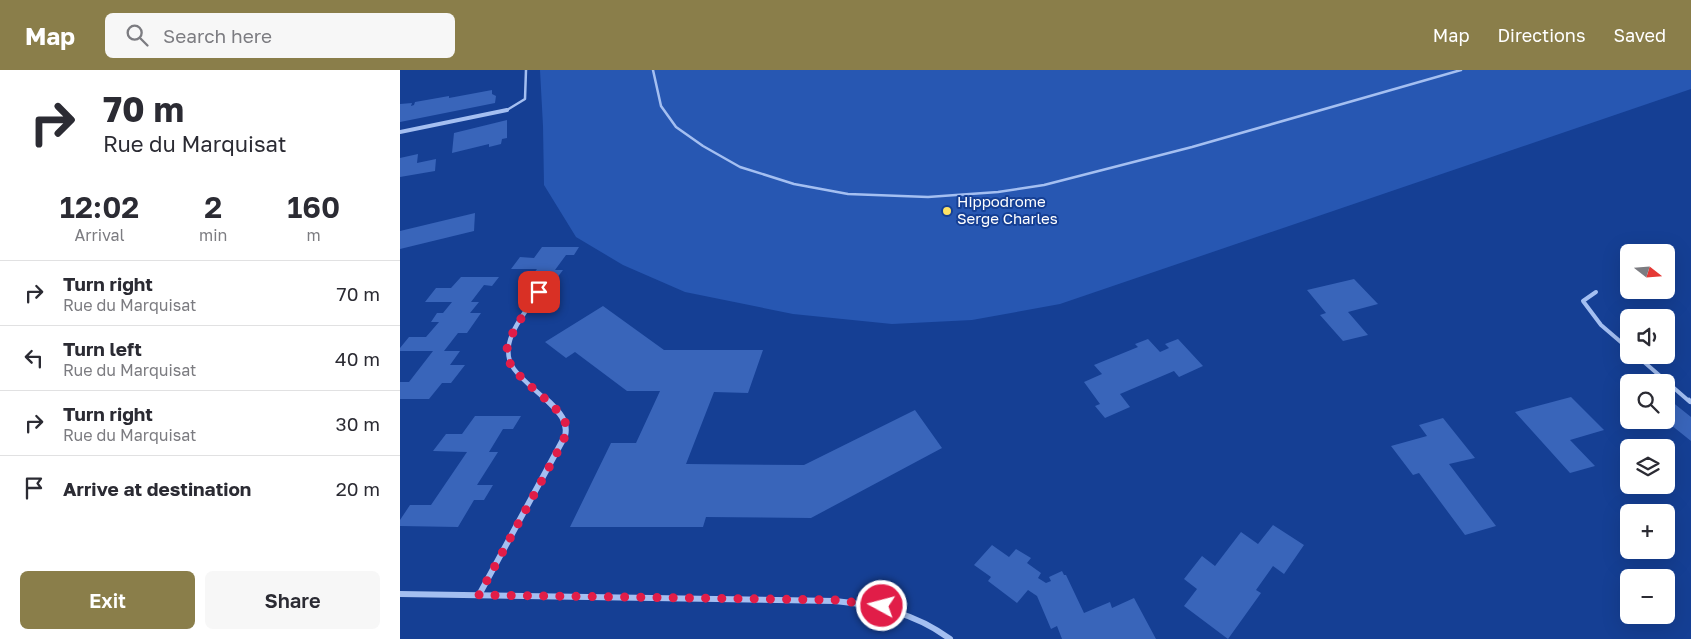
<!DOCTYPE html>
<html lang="en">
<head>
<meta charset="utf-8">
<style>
  body { margin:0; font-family:"Golos Text",sans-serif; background:#f7f7f7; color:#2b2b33; height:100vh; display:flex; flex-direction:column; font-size:19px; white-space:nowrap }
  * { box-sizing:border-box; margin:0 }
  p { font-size:16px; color:#7c7c81 }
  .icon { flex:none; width:28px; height:28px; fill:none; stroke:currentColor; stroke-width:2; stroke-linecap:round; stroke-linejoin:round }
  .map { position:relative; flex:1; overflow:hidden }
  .drawer { display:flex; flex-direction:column; background:#fff; width:400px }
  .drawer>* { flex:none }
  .hud { background:#fff; color:#2b2b33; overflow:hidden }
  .needle { width:32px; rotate:107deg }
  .tools { position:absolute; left:1220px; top:174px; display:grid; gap:10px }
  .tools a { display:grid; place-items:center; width:55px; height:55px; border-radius:8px; background:#fff; box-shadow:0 5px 20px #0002; font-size:25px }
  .pin { position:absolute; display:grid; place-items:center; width:42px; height:42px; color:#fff; margin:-21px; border-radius:10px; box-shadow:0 2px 8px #0006 }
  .me { position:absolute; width:55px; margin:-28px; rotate:277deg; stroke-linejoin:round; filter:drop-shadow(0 0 4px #0008) }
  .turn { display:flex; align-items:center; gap:18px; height:105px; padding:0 20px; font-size:22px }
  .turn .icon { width:65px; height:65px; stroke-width:2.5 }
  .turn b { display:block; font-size:35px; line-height:42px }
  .eta { display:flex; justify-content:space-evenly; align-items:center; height:85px; text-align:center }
  .eta b { font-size:30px; font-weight:600; line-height:35px }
  .button { display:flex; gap:10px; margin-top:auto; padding:10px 20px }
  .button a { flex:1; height:58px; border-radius:8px; background:#8a7e4a; color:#fff; font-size:20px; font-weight:600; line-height:58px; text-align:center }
  .button a+a { background:#f7f7f7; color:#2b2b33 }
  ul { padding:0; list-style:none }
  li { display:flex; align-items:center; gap:15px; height:65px; padding:0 20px; border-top:1px solid #e1e1e2 }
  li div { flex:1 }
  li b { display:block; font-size:19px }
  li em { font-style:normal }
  header { display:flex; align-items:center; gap:30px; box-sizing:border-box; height:70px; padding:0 25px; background:#8a7e4a; color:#fff }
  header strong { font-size:24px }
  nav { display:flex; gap:28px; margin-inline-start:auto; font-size:18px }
  .search { width:350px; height:45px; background:#f7f7f7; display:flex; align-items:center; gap:12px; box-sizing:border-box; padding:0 18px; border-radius:8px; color:#7c7c81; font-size:19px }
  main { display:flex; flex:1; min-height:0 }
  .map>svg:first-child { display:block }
  .green { fill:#2757b2 }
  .building { fill:#3965ba }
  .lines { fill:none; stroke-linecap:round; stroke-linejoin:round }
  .lane-far2 { stroke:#a4bff1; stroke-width:2.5 }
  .lane-far1 { stroke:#a4bff1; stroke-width:4 }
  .lane { stroke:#a4bff1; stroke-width:4.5 }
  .street-far2 { stroke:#a4bff1; stroke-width:4 }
  .street-far1 { stroke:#a4bff1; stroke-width:4.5 }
  .street { stroke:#a4bff1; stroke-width:6 }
  .route { stroke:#e11d48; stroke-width:9; stroke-dasharray:0 16.2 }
  .poi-dot { fill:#ffe365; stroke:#153f94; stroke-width:2 }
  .labels { text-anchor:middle; stroke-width:4; stroke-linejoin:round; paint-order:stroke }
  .poi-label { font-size:15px; fill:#fff; stroke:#153f94; text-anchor:start }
</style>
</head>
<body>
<header>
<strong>Map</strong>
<div class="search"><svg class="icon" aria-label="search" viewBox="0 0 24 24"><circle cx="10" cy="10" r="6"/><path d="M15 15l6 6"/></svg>Search here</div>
<nav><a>Map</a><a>Directions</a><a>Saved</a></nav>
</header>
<main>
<section class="drawer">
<div class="hud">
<div class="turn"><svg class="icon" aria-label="right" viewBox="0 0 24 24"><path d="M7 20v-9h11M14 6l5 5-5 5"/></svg><div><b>70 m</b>Rue du Marquisat</div></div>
</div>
<div class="eta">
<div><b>12:02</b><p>Arrival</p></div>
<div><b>2</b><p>min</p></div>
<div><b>160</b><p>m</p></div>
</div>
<ul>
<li><svg class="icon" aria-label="right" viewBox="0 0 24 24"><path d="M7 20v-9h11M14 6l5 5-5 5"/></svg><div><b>Turn right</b><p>Rue du Marquisat</p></div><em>70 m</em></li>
<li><svg class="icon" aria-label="left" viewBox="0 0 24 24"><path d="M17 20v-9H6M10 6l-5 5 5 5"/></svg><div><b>Turn left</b><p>Rue du Marquisat</p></div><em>40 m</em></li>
<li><svg class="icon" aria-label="right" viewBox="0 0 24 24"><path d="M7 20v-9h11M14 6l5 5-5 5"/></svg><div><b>Turn right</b><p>Rue du Marquisat</p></div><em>30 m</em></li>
<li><svg class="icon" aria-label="arrive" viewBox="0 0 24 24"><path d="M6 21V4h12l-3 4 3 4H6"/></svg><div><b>Arrive at destination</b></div><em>20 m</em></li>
</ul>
<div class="button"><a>Exit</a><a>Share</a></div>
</section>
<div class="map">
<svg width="1291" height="569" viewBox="0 0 1291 569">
  <rect width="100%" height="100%" fill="#153f94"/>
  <path class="green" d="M 140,0 L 1291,0 L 1291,19 L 660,234 L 572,250 L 492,254 L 393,244 L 285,222 L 223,195 L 176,167 L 144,115 L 143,56 Z"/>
  <g class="building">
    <path d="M 92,20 L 92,24 L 96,26 L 95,33 L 0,52 L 0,34 L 12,33 L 11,36 L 14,35 L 15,32 L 49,26 L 49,28 Z"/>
    <path d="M 107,50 L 107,68 L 102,69 L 101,74 L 89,77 L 89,74 L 52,83 L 54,63 Z"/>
    <path d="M 18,84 L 17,93 L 36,89 L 35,101 L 0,107 L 0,88 Z"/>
    <path d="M 75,143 L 74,161 L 0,179 L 0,161 Z"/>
    <path d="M 142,177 L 179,177 L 174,185 L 166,185 L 155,200 L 163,200 L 157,208 L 131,207 L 137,199 L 111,199 L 120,187 L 134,188 Z"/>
    <path d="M 61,207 L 99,207 L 92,216 L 84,215 L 71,232 L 79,232 L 70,243 L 81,243 L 67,263 L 58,263 L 44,281 L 60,281 L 50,295 L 65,295 L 51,313 L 42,313 L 29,329 L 0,329 L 0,312 L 9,312 L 33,281 L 0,281 L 0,278 L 9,267 L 26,267 L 39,252 L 31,252 L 37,243 L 43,243 L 52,232 L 25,232 L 36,218 L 51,218 Z"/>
    <path d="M 954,209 L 978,234 L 948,242 L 968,265 L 943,271 L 920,245 L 926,243 L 907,220 Z"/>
    <path d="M 203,236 L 264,280 L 363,280 L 348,323 L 314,322 L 286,394 L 404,395 L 515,340 L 542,378 L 411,448 L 306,447 L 303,457 L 170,457 L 211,373 L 236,373 L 260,321 L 227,321 L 175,282 L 166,288 L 145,272 Z"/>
    <path d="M 748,269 L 760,282 L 769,278 L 765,274 L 778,269 L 803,296 L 779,307 L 774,301 L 720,324 L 730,337 L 705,348 L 695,336 L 700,334 L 684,312 L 702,304 L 694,295 L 738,277 L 735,274 Z"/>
    <path d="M 1171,327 L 1204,360 L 1170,370 L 1195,396 L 1170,403 L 1115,342 Z"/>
    <path d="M 1266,327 L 1291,347 L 1291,371 L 1266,351 Z"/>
    <path d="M 75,346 L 121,346 L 113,359 L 103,359 L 89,382 L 98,382 L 77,415 L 93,415 L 84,430 L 74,430 L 58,457 L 0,456 L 0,450 L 10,435 L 31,435 L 67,382 L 33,381 L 46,364 L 62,364 Z"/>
    <path d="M 1043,348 L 1075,388 L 1049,394 L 1096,456 L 1065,465 L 1019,403 L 1013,405 L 991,376 L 1027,366 L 1019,355 Z"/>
    <path d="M 873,455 L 904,475 L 884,504 L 873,496 L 856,520 L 861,523 L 828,569 L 784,536 L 797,519 L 784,509 L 802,486 L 815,496 L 841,462 L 858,474 Z"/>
    <path d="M 592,475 L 609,487 L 616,479 L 631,488 L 627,493 L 641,503 L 638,508 L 646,513 L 651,511 L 649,507 L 662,501 L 664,505 L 666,505 L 684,543 L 710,532 L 712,538 L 734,528 L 756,569 L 662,569 L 657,556 L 651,559 L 637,526 L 628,520 L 617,533 L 588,511 L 591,507 L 574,495 Z"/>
  </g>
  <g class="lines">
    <g class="lane-far2">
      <path d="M 253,0 L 261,36 L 276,57 L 303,76 L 340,97 L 394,114 L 448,124 L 528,127 L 598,122 L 644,115 L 792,77 L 1061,0"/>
      <path d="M 107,40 L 125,29 L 126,0"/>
    </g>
    <g class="lane-far1">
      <path d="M 1196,222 L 1183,231 L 1201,255 L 1229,279"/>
      <path d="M 1236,285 L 1290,332"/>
    </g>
    <path class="lane" d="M 1289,330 L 1291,332"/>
    <path class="street-far2" d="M 0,62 L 107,40"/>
    <path class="street-far1" d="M 139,222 C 125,243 96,274 114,299 C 123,311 137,321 148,332"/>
    <g class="street">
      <path d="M 0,524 L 435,531 C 477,535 515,543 550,569"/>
      <path d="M 79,525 L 165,366 C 169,350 157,340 147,330"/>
    </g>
  </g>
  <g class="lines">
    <path class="route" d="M 139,222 C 129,237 110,262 107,279 C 102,305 164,334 166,356 C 168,364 161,374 158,381 L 79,525 L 435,530 L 482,536"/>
  </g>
  <circle class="poi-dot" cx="547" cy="141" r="5"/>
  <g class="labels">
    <g class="poi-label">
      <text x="557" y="137">Hippodrome<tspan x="557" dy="17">Serge Charles</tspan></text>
    </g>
  </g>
</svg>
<div class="tools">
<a><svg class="needle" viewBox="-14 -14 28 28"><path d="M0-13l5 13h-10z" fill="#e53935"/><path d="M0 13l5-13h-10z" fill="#7c7c81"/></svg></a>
<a><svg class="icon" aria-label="sound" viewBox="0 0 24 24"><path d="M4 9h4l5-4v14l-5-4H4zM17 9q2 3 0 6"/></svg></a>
<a><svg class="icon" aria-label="search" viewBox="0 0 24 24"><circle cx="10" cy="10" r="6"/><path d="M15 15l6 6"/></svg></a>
<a><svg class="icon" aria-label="layers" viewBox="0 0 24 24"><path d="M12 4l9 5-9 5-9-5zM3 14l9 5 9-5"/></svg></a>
<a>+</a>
<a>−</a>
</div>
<div class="pin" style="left:139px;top:222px;background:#d93025"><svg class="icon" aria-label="arrive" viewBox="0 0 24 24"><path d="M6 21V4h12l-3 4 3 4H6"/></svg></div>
<svg class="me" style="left:482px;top:536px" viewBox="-20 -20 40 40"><circle r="17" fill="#e11d48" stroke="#fff" stroke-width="3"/><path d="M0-11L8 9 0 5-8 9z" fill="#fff"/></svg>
</div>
</main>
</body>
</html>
